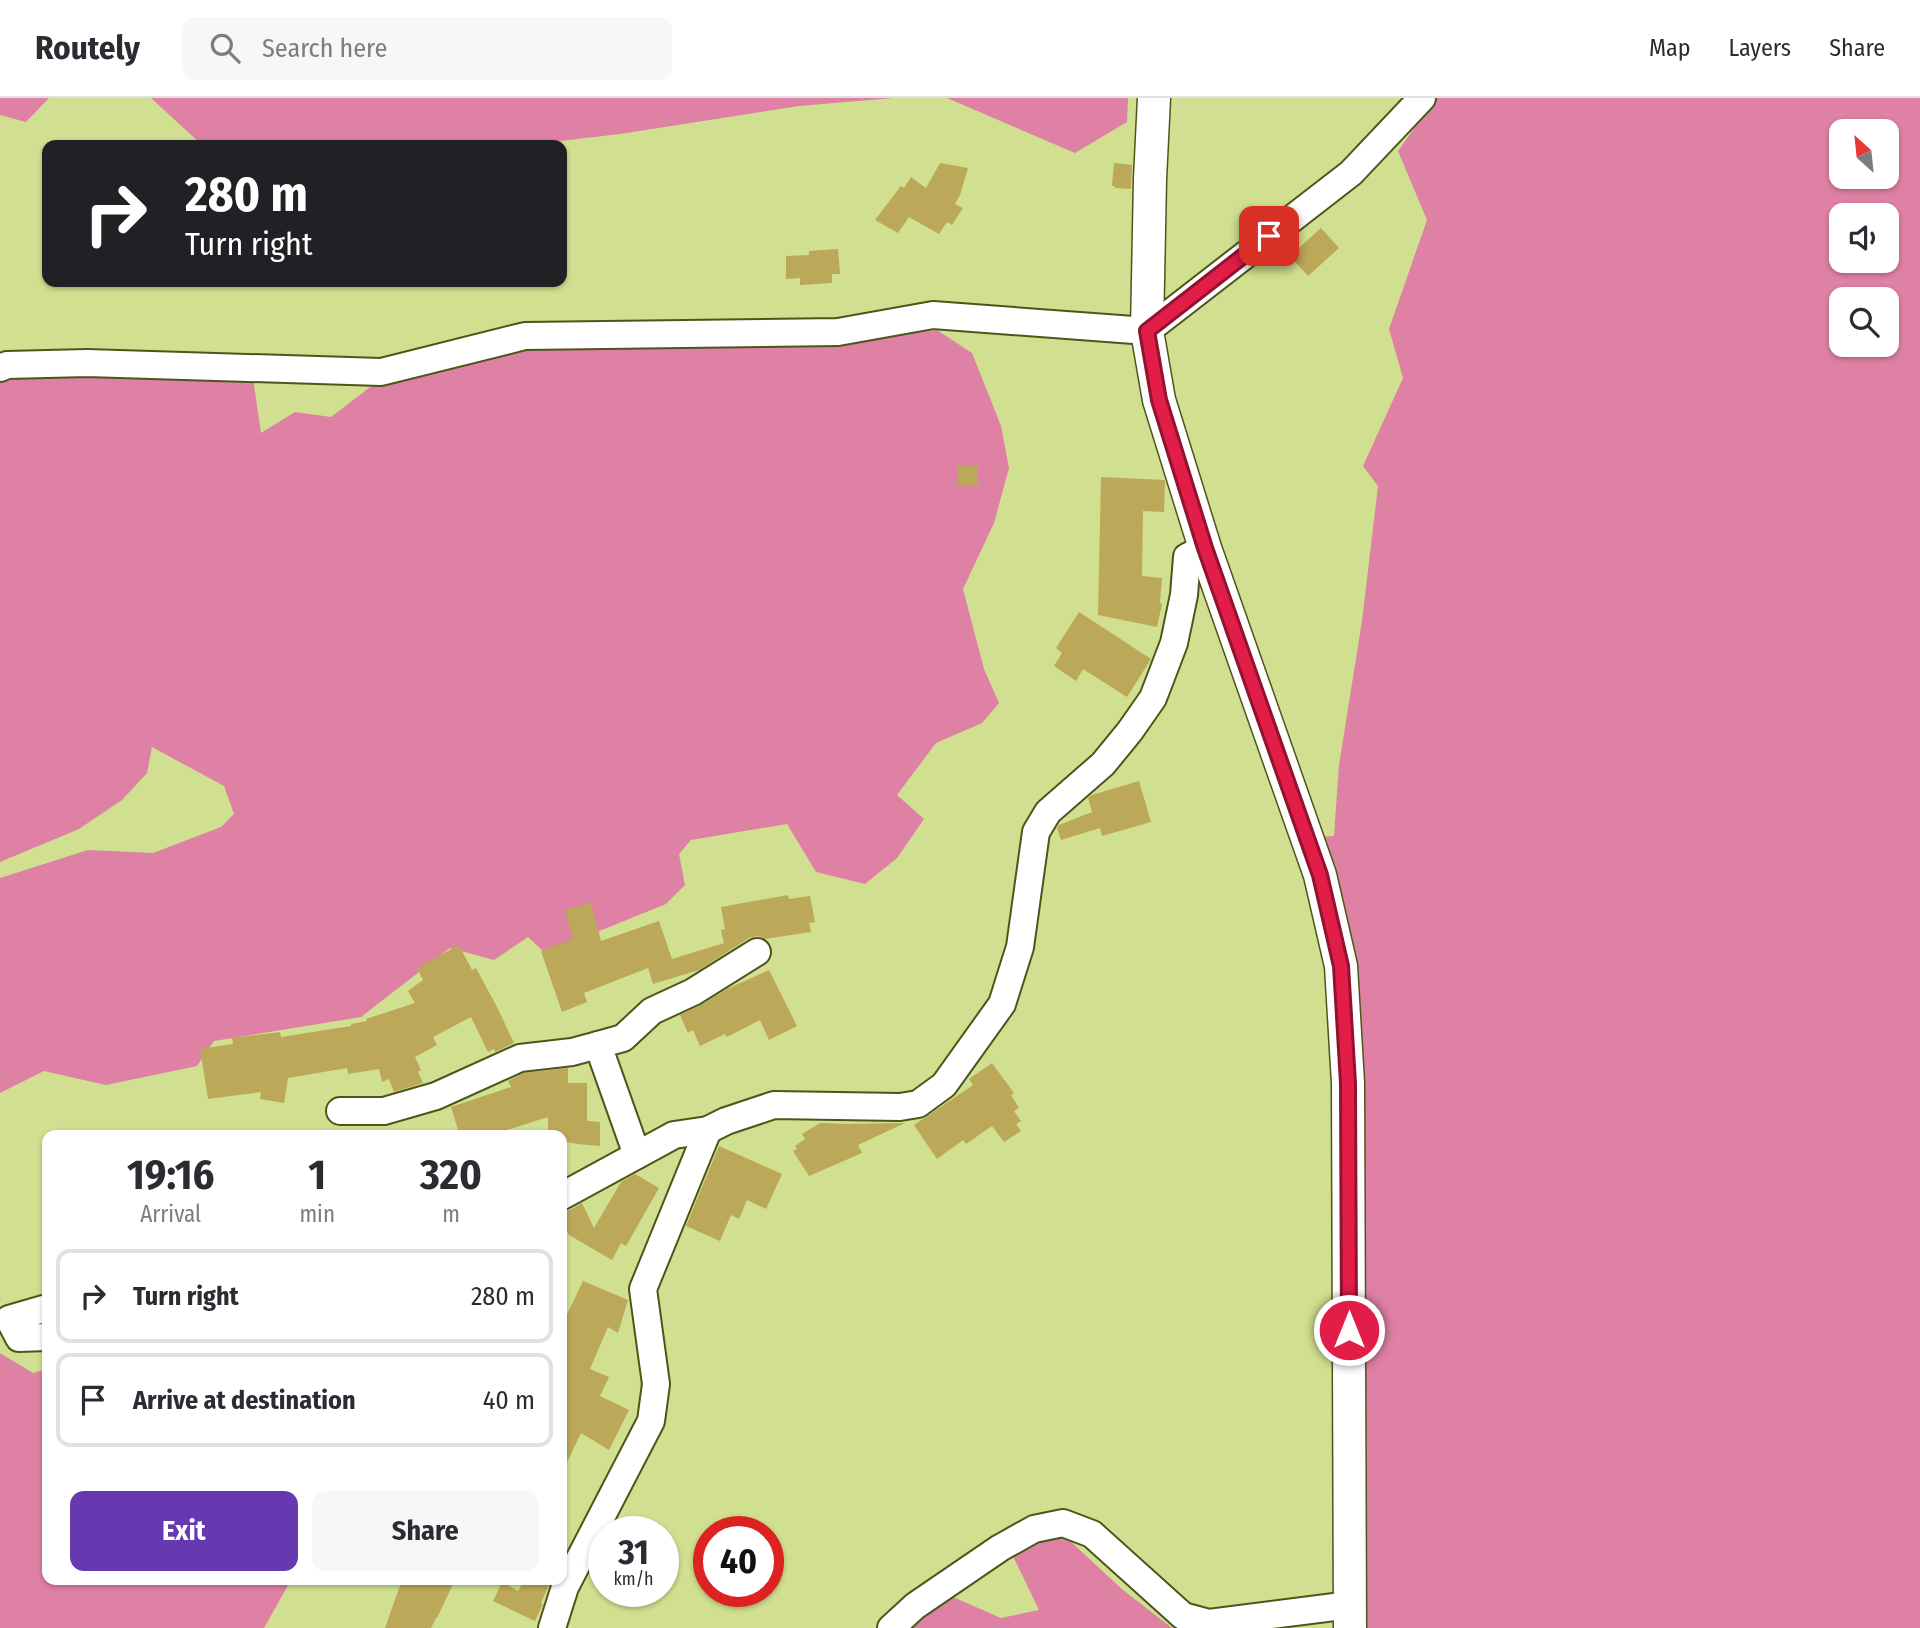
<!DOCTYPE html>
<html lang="en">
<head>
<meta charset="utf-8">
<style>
  body { margin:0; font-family:"Fira Sans Condensed",sans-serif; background:#f7f7f7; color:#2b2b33; height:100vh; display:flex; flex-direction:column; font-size:26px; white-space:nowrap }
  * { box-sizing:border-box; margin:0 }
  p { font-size:23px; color:#7c7c81 }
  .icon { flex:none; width:38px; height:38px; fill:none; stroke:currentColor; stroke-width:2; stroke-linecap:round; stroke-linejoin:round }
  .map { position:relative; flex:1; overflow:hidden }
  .panel { position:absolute; left:42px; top:1032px; width:525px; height:455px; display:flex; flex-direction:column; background:#fff; border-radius:14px; box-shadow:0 2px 5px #0004 }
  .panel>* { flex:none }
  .hud { position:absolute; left:42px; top:42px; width:525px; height:147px; border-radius:14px; box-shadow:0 2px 5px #0004; background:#202124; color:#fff; overflow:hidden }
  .needle { width:46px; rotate:333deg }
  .tools { position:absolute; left:1829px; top:21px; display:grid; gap:14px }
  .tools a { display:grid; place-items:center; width:70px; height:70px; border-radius:14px; background:#fff; box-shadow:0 2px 5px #0004; font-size:35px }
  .speed { position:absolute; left:588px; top:1418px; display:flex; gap:14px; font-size:35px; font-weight:700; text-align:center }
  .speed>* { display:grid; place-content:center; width:91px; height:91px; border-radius:50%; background:#fff; box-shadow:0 2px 5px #0004; line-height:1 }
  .speed small { font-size:18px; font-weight:400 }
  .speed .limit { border:10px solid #d22; background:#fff; color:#111 }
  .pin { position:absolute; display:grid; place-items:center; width:60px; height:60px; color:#fff; margin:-30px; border-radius:14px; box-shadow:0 4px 10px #0006 }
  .me { position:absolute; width:77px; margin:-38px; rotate:0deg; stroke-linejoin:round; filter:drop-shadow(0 0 5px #0008) }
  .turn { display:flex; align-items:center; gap:24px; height:147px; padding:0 28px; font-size:32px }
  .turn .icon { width:91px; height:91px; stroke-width:2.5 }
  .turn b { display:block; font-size:49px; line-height:60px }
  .eta { display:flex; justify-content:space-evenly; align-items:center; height:119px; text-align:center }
  .eta b { font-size:42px; font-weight:700; line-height:49px }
  .cta { display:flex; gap:14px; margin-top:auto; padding:14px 28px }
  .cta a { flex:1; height:80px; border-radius:14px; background:#6739b0; color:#fff; font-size:28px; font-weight:700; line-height:80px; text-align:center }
  .cta a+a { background:#f7f7f7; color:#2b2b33 }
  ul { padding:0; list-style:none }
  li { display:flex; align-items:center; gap:21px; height:94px; margin:0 14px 10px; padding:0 14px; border:4px solid #e1e1e2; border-radius:14px }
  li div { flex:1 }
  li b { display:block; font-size:26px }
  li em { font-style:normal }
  header { display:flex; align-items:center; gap:42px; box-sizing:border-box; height:98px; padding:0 35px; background:#fff; border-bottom:2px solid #e1e1e2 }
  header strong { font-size:33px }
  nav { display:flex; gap:38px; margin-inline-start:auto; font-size:24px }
  .search { width:490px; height:63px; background:#f7f7f7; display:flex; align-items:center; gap:18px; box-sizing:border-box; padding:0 24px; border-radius:14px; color:#7c7c81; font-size:26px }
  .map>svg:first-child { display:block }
  .forest { fill:#de81a4; fill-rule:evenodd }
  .building { fill:#bba858 }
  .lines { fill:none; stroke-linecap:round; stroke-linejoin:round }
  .minor-casing { stroke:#4d5519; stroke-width:30 }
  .tertiary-casing { stroke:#4d5519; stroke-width:35 }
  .minor { stroke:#fff; stroke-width:26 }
  .tertiary { stroke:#fff; stroke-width:32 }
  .route-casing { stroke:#92132f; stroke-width:18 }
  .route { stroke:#e11d48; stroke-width:12 }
</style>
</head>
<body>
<header>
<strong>Routely</strong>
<div class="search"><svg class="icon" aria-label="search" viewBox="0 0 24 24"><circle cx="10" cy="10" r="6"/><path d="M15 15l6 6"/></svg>Search here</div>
<nav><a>Map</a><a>Layers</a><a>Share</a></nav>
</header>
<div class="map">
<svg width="1920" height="1530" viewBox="0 0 1920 1530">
  <rect width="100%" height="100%" fill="#d1df90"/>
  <g class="forest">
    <path d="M 0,0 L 49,0 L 26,24 L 0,17 Z"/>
    <path d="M 151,0 L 894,0 L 799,8 L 620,36 L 526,47 L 202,47 Z"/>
    <path d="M 947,0 L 1128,0 L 1127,24 L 1075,55 Z"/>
    <path d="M 1436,0 L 1920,0 L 1920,1530 L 1364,1530 L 1320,739 L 1334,738 L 1339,667 L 1362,523 L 1378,388 L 1363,368 L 1403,280 L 1389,231 L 1427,122 L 1398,53 ZM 1841,33 L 1886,33 L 1886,79 L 1841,79 ZM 1841,117 L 1886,117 L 1886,163 L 1841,163 ZM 1841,201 L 1886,201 L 1886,247 L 1841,247 Z"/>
    <path d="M 937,232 L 972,255 L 1001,328 L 1009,370 L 994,425 L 963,491 L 984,571 L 999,605 L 982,625 L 936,645 L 897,697 L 924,721 L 897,760 L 865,786 L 816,774 L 787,726 L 691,742 L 679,756 L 685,787 L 666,806 L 545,855 L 528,839 L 494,862 L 450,850 L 361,919 L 214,943 L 197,968 L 106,987 L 44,973 L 0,995 L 0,780 L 88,752 L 153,755 L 221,729 L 234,716 L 224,688 L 152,649 L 147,675 L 122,702 L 79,731 L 0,764 L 0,277 L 253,280 L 261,335 L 295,314 L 331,319 L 378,283 L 530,245 L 835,244 Z"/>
    <path d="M 0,1255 L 33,1275 L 47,1271 L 47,1482 L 291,1482 L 264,1530 L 0,1530 Z"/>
    <path d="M 1046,1437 L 1070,1443 L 1123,1492 L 1172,1530 L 908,1530 L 953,1499 L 1001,1520 L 1039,1512 L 1011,1454 Z"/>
  </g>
  <g class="building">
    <path d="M 940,65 L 968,70 L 960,97 L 955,106 L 963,110 L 952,127 L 947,124 L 939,136 L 909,119 L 898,135 L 875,122 L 901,88 L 904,90 L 911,79 L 926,90 Z"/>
    <path d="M 1114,65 L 1132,67 L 1131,91 L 1115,90 L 1115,88 L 1112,88 Z"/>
    <path d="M 1321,130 L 1339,150 L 1308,178 L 1290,158 Z"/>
    <path d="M 838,151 L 840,176 L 832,176 L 832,185 L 800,187 L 800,180 L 786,181 L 786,158 L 809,157 L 809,153 Z"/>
    <path d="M 958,368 L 978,368 L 978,388 L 958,387 Z"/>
    <path d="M 1101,379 L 1165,382 L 1164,414 L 1143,413 L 1142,478 L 1162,480 L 1160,505 L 1162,506 L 1157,529 L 1098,517 Z"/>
    <path d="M 1079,514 L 1151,561 L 1127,599 L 1083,571 L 1076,583 L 1054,568 L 1062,555 L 1056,550 Z"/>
    <path d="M 1139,683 L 1151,724 L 1102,738 L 1100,730 L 1061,742 L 1057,730 L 1059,727 L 1092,714 L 1088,700 L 1092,697 Z"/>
    <path d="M 788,797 L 789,801 L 810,798 L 815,824 L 809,825 L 811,834 L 765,841 L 757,838 L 749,840 L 699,872 L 653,886 L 648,870 L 584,895 L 587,904 L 562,914 L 541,853 L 573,841 L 565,812 L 591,805 L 601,843 L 659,823 L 672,861 L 724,845 L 725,851 L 721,832 L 725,831 L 721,809 Z"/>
    <path d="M 459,847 L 472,872 L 476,870 L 497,909 L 514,945 L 495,954 L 494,951 L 488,954 L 471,919 L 433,939 L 437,947 L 415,959 L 421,972 L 418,974 L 423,985 L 394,994 L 389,981 L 382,984 L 379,971 L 348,976 L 347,970 L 288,980 L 284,1005 L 260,1001 L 261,994 L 208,1001 L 200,951 L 233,946 L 232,940 L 280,934 L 281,939 L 351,928 L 351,926 L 367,923 L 366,921 L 415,905 L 408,893 L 423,882 L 417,870 Z"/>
    <path d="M 769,872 L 797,928 L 769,942 L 760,922 L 727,939 L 725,936 L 700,948 L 693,932 L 688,935 L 680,917 L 701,907 L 727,891 Z"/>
    <path d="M 992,965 L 1014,995 L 1011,997 L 1019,1010 L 1014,1013 L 1021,1023 L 1016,1026 L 1021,1033 L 1004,1044 L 992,1028 L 966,1046 L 963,1042 L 937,1061 L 914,1027 L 973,987 L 969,981 Z"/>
    <path d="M 568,970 L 568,985 L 587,985 L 587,1023 L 600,1024 L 600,1048 L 577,1046 L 562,1043 L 562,1038 L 548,1038 L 548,1019 L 488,1038 L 460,1038 L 451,1009 L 511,989 L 508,983 L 524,975 Z"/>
    <path d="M 820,1025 L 848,1026 L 905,1025 L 858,1047 L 862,1055 L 809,1078 L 793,1053 L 797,1051 L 795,1048 L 805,1041 L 802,1036 Z"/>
    <path d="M 719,1048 L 782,1076 L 766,1111 L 747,1102 L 739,1121 L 731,1117 L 720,1143 L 686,1128 Z"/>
    <path d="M 635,1076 L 659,1090 L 626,1148 L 621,1145 L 612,1162 L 569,1137 L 562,1125 L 562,1114 L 570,1112 L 582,1105 L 594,1130 L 621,1084 Z"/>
    <path d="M 583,1183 L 628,1202 L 618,1235 L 608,1229 L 590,1271 L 609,1279 L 600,1298 L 629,1312 L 609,1352 L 581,1335 L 562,1375 L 562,1227 Z"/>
    <path d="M 402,1482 L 455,1482 L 437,1520 L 436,1520 L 431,1530 L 385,1530 Z"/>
    <path d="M 524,1482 L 551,1482 L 541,1505 L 543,1506 L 542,1508 L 535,1523 L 493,1503 L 502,1484 L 518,1493 Z"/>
  </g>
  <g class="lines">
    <g class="minor-casing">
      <g id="minor">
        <path d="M 0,270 L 7,267 L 87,265 L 381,274 L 525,238 L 838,234 L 933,217 L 1147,233 L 1351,75 L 1422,0"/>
        <path d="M 340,1013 L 384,1013 L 436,998 L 520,960 L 572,954 L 598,947"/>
        <path d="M 637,1057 L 598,947 L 623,940 L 652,913 L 693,894 L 757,854"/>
        <path d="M 562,1098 L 674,1037 L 708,1032 L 726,1023 L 774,1007 L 900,1009 L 918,1006 L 944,987 L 1002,906 L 1020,849 L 1036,734 L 1048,714 L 1103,666 L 1130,633 L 1153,600 L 1174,545 L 1184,497 L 1187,459 L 1205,450"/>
        <path d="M 47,1210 L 9,1221 L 19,1240 L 47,1239"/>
        <path d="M 552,1530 L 565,1489 L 651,1323 L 656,1286 L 643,1191 L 708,1032"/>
        <path d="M 891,1530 L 915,1508 L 1000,1450 L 1034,1431 L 1063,1425 L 1092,1436 L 1183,1518 L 1209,1525 L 1350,1507"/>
      </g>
    </g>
    <g class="tertiary-casing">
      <path id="tertiary" d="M 1154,0 L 1150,81 L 1147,233 L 1159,302 L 1205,450 L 1320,777 L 1341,868 L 1348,985 L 1350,1530"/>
    </g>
    <use href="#minor" class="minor"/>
    <use href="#tertiary" class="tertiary"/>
  </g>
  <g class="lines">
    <g class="route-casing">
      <path id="route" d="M 1269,138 L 1147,233 L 1159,302 L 1205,450 L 1320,777 L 1341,868 L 1348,985 L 1349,1232"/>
    </g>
    <use href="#route" class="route"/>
  </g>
</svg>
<div class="tools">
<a><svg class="needle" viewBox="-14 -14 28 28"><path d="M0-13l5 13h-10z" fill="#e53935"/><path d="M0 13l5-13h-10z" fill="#7c7c81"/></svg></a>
<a><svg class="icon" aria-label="sound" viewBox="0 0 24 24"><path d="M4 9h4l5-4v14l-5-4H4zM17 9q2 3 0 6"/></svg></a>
<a><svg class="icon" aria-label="search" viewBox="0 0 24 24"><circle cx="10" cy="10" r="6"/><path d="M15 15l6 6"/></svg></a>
</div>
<div class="speed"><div>31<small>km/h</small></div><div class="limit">40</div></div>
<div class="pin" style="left:1269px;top:138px;background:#d93025"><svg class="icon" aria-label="arrive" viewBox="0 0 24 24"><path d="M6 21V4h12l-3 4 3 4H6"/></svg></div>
<svg class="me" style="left:1349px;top:1232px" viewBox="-20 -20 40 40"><circle r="17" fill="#e11d48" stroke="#fff" stroke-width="3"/><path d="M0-11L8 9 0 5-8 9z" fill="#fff"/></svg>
<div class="hud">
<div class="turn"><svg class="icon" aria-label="right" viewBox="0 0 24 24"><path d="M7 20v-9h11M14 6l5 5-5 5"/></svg><div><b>280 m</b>Turn right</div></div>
</div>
<section class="panel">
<div class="eta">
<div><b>19:16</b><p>Arrival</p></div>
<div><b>1</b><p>min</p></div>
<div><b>320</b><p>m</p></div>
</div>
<ul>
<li><svg class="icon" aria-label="right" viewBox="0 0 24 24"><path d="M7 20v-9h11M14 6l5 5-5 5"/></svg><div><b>Turn right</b></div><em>280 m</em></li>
<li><svg class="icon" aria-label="arrive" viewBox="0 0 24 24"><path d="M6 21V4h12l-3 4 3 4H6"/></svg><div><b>Arrive at destination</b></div><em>40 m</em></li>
</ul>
<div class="cta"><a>Exit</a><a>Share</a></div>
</section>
</div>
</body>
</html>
